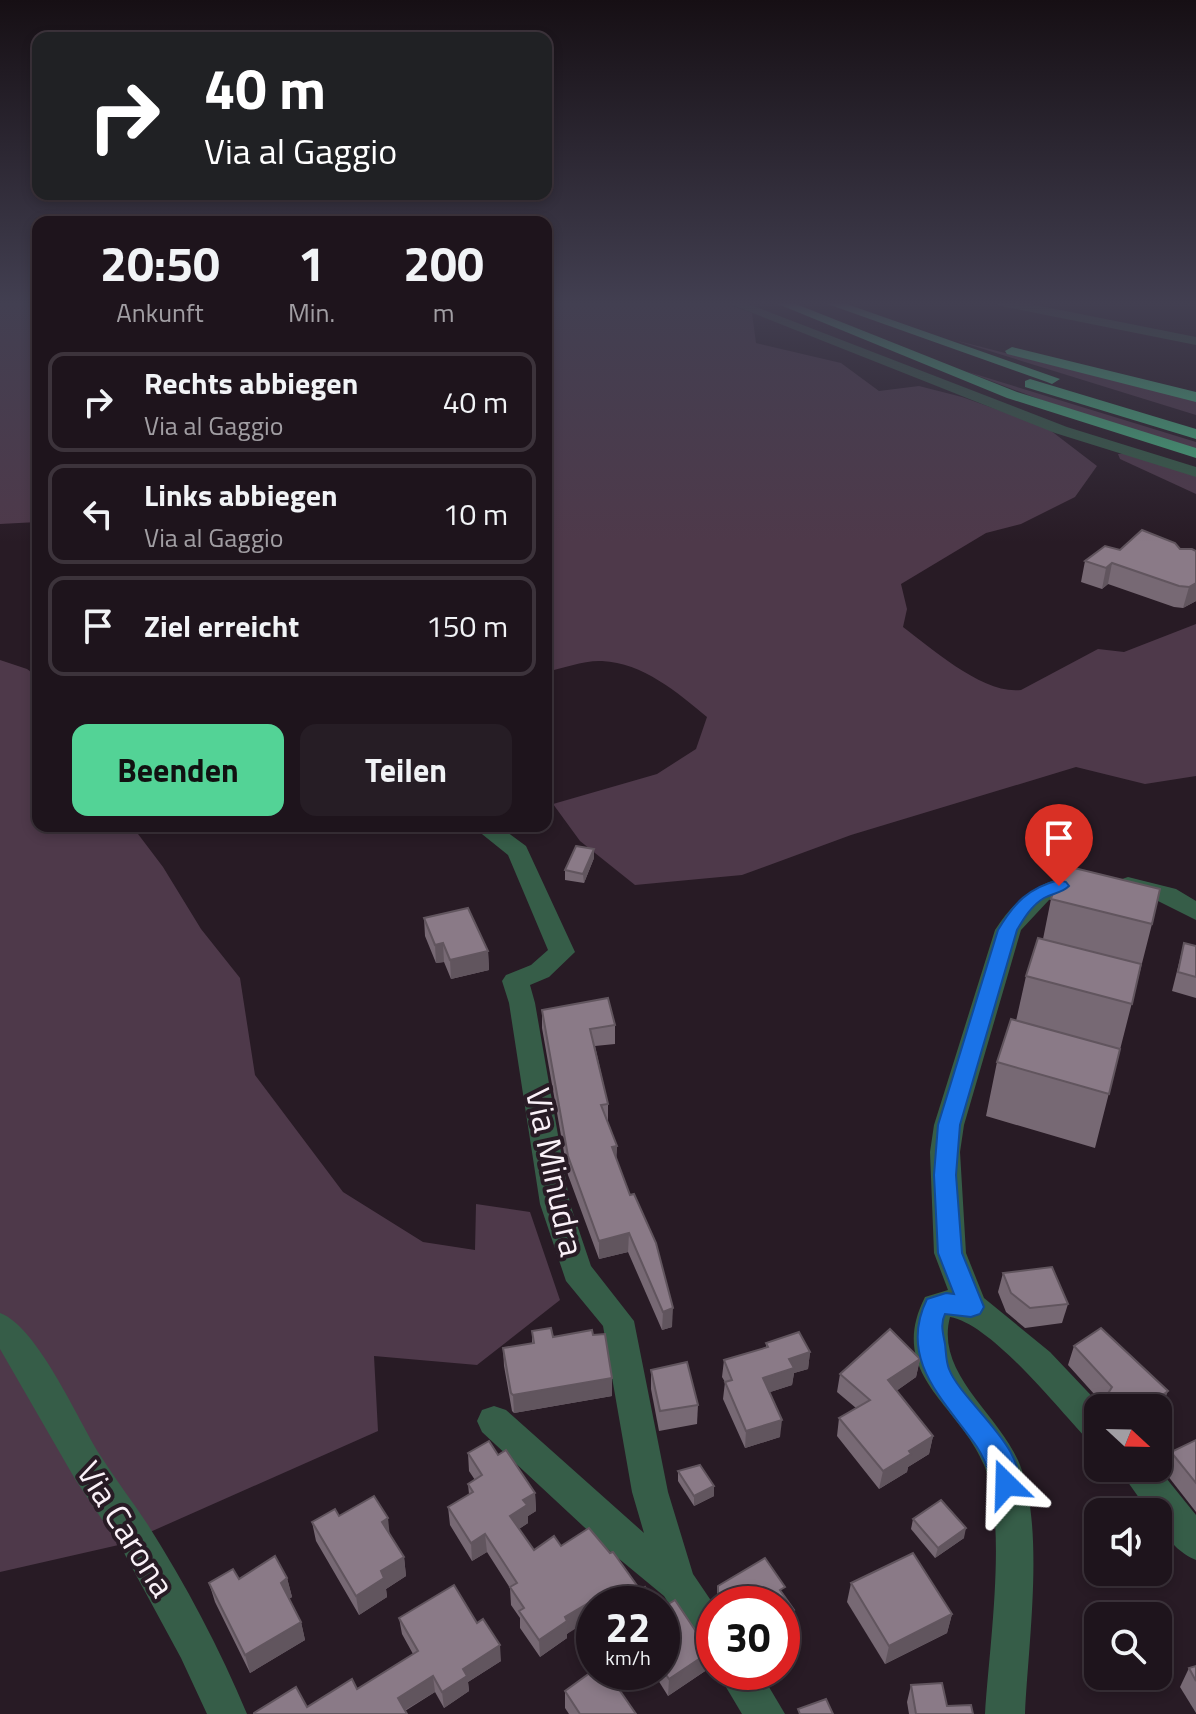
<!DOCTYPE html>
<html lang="de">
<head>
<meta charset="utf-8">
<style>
  body { margin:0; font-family:"Titillium Web",sans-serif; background:#261d25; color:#f1f3f6; height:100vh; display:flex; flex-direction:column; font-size:30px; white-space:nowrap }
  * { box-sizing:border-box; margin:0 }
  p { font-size:26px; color:#a19ea3 }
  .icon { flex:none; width:44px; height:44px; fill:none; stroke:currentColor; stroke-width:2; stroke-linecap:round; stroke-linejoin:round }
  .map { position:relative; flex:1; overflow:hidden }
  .side { position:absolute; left:32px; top:216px; width:520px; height:616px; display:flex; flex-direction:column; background:#1e141c; border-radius:16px; box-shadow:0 4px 12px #0003,0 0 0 2px #3c333b }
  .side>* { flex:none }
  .top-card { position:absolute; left:32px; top:32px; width:520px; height:168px; border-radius:16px; box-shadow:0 4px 12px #0003,0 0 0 2px #3c333b; background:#202124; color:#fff; overflow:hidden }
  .needle { width:52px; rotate:112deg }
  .controls { position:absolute; left:1084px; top:1394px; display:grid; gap:16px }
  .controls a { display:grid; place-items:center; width:88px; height:88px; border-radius:16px; background:#1e141c; box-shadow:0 4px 12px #0003,0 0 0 2px #3c333b; font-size:40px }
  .speed { position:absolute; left:576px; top:1586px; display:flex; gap:16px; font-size:40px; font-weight:700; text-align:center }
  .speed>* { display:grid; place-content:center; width:104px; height:104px; border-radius:50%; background:#1e141c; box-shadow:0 4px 12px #0003,0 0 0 2px #3c333b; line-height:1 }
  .speed small { font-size:20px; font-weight:400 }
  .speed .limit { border:12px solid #d22; background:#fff; color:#111 }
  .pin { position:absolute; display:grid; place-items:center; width:68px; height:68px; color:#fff; margin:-82px -34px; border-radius:50% 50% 50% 0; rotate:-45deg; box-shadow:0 0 8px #0007 }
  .pin .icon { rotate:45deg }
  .me { position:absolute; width:88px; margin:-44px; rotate:338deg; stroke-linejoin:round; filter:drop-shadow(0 0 6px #0008) }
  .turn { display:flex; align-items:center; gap:28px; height:168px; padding:0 40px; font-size:36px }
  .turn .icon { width:104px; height:104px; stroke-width:2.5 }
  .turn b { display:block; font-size:56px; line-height:68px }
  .eta { display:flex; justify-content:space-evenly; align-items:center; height:136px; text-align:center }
  .eta b { font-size:48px; font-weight:700; line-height:56px }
  .primary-button { display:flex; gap:16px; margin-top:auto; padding:16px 40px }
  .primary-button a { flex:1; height:92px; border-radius:16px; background:#53d396; color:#111; font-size:32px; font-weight:700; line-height:92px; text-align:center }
  .primary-button a+a { background:#261d25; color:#f1f3f6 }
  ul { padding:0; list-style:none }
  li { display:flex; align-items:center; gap:24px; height:100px; margin:0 16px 12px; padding:0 24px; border:4px solid #3c333b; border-radius:16px }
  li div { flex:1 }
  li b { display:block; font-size:30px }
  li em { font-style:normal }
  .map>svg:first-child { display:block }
  .green { fill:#4e394a }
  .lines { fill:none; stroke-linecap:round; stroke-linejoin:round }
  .minor { fill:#365d48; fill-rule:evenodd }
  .highway { fill:#46b17e; fill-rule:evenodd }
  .wall { fill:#776974 }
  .shaded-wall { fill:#61555e }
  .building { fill:#8a7a87; stroke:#61555e; stroke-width:2 }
  .route { fill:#1a73e8; stroke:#114b97; stroke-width:2 }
  .labels { text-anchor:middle; stroke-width:8; stroke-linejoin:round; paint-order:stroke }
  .near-street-label { font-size:34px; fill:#f9f0f7; stroke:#281b25 }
</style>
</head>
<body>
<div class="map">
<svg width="1196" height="1714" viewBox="0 0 1196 1714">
  <rect width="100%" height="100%" fill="#281b25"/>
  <g class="green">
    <path d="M 0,302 L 38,302 L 38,522 L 0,524 Z"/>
    <path d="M 546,302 L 721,302 L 752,313 L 756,343 L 841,363 L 879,391 L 919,386 L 962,397 L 1046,427 L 1097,466 L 1075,497 L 1021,524 L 986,533 L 901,584 L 907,609 L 903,627 C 931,648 984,695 1021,690 L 1098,649 L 1124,652 L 1196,624 L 1196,776 L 1145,784 L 1076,767 L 851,835 L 742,875 L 635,885 L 580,841 L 553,804 L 657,774 L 696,749 L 707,717 C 677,692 643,663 602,661 C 585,660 563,668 546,672 L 546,597 L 554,594 L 553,580 L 546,578 Z"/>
    <path d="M 954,340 L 1196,401 L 1196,415 Z"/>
    <path d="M 965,371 L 1196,442 L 1196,449 L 1044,401 Z"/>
    <path d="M 1128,453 L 1196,475 L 1196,494 L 1120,459 L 1118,454 Z"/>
    <path d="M 0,660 L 27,669 L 38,677 L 38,826 L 132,826 L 163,867 L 201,929 L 240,978 L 255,1075 L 343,1192 L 423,1242 L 475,1250 L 476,1204 L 530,1212 L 560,1300 L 477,1365 L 374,1356 L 378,1431 L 123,1544 L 0,1572 Z"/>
  </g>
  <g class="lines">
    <g class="minor">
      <path d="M 725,302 L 743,302 L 1067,427 L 1196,467 L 1196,477 L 1055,433 Z"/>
      <path d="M 994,302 L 1020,302 L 1196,337 L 1196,345 L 1001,306 Z"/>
      <path d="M 472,826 L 499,826 L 526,846 L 575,952 L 549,977 L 530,985 L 535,1003 L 570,1204 L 591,1266 L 634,1321 L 668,1492 L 693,1574 L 714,1605 L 714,1657 L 700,1652 L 664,1596 L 612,1553 L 482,1432 L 477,1421 L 482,1410 L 494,1406 L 506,1410 L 644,1533 L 632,1492 L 603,1326 L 566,1281 L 540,1204 L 509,1003 L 502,981 L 506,975 L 531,965 L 548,950 L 508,855 Z"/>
      <path d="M 1088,874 L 1097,877 L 1100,882 L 1097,887 L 1067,892 L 1049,900 L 1021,930 L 964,1125 L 960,1152 L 966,1253 L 984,1298 L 1050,1352 L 1103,1408 L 1098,1408 L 1098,1442 L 1086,1438 C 1056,1406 991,1324 950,1317 C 935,1375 999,1413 1020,1465 C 1045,1530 1028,1644 1025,1714 L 985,1714 C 989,1648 1008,1523 984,1465 C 959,1404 886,1374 925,1297 L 948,1290 L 934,1253 L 930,1152 L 934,1125 L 995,930 C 1018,894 1045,877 1088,874 Z"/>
      <path d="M 1128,877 L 1176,889 L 1196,901 L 1196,920 L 1158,901 L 1119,890 L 1116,885 L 1119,880 Z"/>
      <path d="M 0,1313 C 37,1326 78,1420 100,1455 C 115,1479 133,1502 148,1525 C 186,1585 220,1649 247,1714 L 207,1714 L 181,1658 L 123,1551 L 75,1479 L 0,1349 Z"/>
      <path d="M 1118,1468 L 1158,1468 L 1196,1515 L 1196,1560 C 1178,1553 1158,1532 1158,1512 L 1149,1512 Z"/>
      <path d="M 717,1672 L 760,1672 L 785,1714 L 742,1714 Z"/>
    </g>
    <g class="highway">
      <path d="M 773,302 L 791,302 L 1017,392 L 1196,448 L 1196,458 L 1007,398 Z"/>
      <path d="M 822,302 L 841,302 L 1060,379 L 1052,384 L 1047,382 Z"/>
      <path d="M 1012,347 L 1196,392 L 1196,402 L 1007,354 L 1005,351 Z"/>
      <path d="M 1030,379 L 1196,429 L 1196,439 L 1025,387 L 1025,381 Z"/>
    </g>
  </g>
  <g class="wall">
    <path d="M 1175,543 L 1196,601 L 1183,608 L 1174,607 L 1108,584 L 1102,589 L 1081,582 L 1085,561 L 1120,550 Z"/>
    <path d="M 594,858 L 584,883 L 565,880 L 565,870 Z"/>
    <path d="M 1051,899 L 1152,924 L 1095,1148 L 986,1116 L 997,1062 L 1016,1021 L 1026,976 L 1043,939 Z"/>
    <path d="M 424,918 L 488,951 L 489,970 L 451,979 L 444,962 L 436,963 L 425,936 Z"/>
    <path d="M 1184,943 L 1196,946 L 1196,998 L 1172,991 Z"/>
    <path d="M 542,1010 L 615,1025 L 615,1044 L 595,1046 L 608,1104 L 608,1122 L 617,1146 L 616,1159 L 672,1327 L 662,1330 L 628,1252 L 599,1259 L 568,1175 L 542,1028 Z"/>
    <path d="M 1003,1273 L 1068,1304 L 1062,1323 L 1025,1328 L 1006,1312 L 998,1292 Z"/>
    <path d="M 532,1331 L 553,1337 L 593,1335 L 612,1378 L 612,1396 L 514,1413 L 512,1411 L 504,1366 L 503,1348 L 532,1343 Z"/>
    <path d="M 766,1343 L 810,1352 L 808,1369 L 794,1373 L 792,1385 L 770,1392 L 780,1437 L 745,1448 L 723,1399 L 725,1382 L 722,1377 L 724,1360 L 766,1348 Z"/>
    <path d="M 1074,1346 L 1161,1410 L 1158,1408 L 1103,1408 L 1104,1405 L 1068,1365 Z"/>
    <path d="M 920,1359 L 916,1377 L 896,1391 L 933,1436 L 929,1454 L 908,1467 L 907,1472 L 879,1489 L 837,1436 L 839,1418 L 856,1408 L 837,1392 L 840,1374 Z"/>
    <path d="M 651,1370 L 698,1405 L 697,1424 L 659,1431 L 651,1389 Z"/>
    <path d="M 1196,1440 L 1196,1512 L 1164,1471 L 1171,1452 Z"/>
    <path d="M 468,1453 L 498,1455 L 535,1493 L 536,1511 L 528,1516 L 528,1523 L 519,1529 L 534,1550 L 561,1546 L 641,1591 L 656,1604 L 594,1604 L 567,1634 L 567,1638 L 540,1657 L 520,1628 L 520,1618 L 511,1605 L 510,1588 L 487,1552 L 472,1561 L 450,1525 L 448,1507 L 469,1494 L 468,1484 L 475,1480 L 469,1471 Z"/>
    <path d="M 678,1471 L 714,1486 L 714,1496 L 694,1506 L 678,1481 Z"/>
    <path d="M 339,1516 L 390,1536 L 404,1557 L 406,1576 L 386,1589 L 387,1597 L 359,1615 L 316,1541 L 312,1522 Z"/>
    <path d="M 913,1519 L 964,1538 L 935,1558 L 911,1529 Z"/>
    <path d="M 287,1578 L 292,1597 L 289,1599 L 301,1622 L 305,1640 L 250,1673 L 215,1602 L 209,1583 L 239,1579 Z"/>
    <path d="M 851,1583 L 952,1614 L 947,1633 L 885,1664 L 847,1602 Z"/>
    <path d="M 662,1608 L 699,1636 L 714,1642 L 714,1665 L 668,1696 L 653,1672 L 662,1672 Z"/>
    <path d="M 399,1618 L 501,1661 L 468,1682 L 469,1691 L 444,1708 L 435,1692 L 405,1711 L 307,1707 L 357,1689 L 413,1654 L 402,1634 Z"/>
    <path d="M 1196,1666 L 1196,1713 L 1180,1687 L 1189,1668 Z"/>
    <path d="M 911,1685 L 947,1706 L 973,1714 L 909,1714 L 907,1702 Z"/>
    <path d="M 565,1691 L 636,1714 L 569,1714 L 565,1708 Z"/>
  </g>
  <g class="shaded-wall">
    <path d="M 1112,563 L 1108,584 L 1102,589 L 1106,568 Z"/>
    <path d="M 1196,583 L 1196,601 L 1183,608 L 1189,587 Z"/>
    <path d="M 594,849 L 594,858 L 584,883 L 583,874 Z"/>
    <path d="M 443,943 L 444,962 L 436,963 L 435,945 Z"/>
    <path d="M 488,951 L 489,970 L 451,979 L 450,960 Z"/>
    <path d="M 617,1146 L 616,1165 L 612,1147 Z"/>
    <path d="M 629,1233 L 628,1252 L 599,1259 L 599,1241 Z"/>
    <path d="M 673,1308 L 672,1327 L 662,1330 L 663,1312 Z"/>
    <path d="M 810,1352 L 808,1369 L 794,1373 L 792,1385 L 761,1395 L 763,1378 L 789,1359 Z"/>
    <path d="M 920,1359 L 916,1377 L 885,1399 L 888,1380 Z"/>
    <path d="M 612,1378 L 612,1396 L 514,1413 L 513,1395 Z"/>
    <path d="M 1168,1391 L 1161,1410 L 1158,1413 L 1158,1408 L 1145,1408 Z"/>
    <path d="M 782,1420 L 780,1437 L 745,1448 L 746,1431 Z"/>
    <path d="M 933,1436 L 929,1454 L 908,1467 L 907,1472 L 879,1489 L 883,1471 L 909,1451 Z"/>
    <path d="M 714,1486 L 714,1496 L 694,1506 L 694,1496 Z"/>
    <path d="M 535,1493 L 536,1511 L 528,1516 L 528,1523 L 511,1534 L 510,1516 L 523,1500 Z"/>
    <path d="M 388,1518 L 390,1537 L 382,1522 Z"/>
    <path d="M 966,1528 L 964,1538 L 935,1558 L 938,1548 Z"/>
    <path d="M 485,1534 L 487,1552 L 472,1561 L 471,1543 Z"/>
    <path d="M 404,1557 L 406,1576 L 386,1589 L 387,1597 L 359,1615 L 356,1596 L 381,1571 Z"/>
    <path d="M 287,1578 L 292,1597 L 285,1601 L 281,1583 Z"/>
    <path d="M 612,1589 L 611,1604 L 594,1604 L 594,1617 L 567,1634 L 567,1638 L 540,1657 L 539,1640 L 565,1617 Z"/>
    <path d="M 794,1610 L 792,1628 L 782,1634 L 782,1618 Z"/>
    <path d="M 952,1614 L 947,1633 L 885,1664 L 889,1646 Z"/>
    <path d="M 301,1622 L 305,1640 L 250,1673 L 245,1655 Z"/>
    <path d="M 500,1645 L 501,1661 L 468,1682 L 469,1691 L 444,1708 L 442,1692 L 463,1669 Z"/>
    <path d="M 714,1649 L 714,1665 L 668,1696 L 669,1679 Z"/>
    <path d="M 433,1676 L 435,1692 L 400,1713 L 398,1698 Z"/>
  </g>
  <g class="building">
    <path d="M 1142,530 L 1175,543 L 1180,549 L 1192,549 L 1196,551 L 1196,583 L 1189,587 L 1179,586 L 1112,563 L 1106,568 L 1085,561 L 1105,546 L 1120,550 Z"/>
    <path d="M 576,846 L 594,849 L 583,874 L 565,870 Z"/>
    <path d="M 1062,865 L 1160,889 L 1152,924 L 1051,899 Z"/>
    <path d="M 468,908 L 488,951 L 450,960 L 443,943 L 435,945 L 424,918 Z"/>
    <path d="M 1038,938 L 1141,964 L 1132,1004 L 1026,976 Z"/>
    <path d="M 1184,943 L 1196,946 L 1196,977 L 1178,972 Z"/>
    <path d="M 608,998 L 615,1025 L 590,1029 L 608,1104 L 601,1105 L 617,1146 L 612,1147 L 630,1195 L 634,1194 L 656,1243 L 673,1308 L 663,1312 L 629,1233 L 599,1241 L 568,1156 L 542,1010 Z"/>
    <path d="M 1011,1019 L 1120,1049 L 1109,1094 L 997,1062 Z"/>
    <path d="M 1052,1267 L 1068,1304 L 1030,1308 L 1011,1293 L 1003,1273 Z"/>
    <path d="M 551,1328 L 553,1337 L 592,1330 L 593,1335 L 605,1334 L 612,1378 L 513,1395 L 511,1393 L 503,1348 L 534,1343 L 532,1331 Z"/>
    <path d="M 1101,1328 L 1168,1391 L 1145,1408 L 1121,1408 L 1107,1395 L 1112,1387 L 1074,1346 Z"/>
    <path d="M 890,1329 L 920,1359 L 888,1380 L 933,1436 L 909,1451 L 911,1454 L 883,1471 L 839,1418 L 870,1400 L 840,1374 Z"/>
    <path d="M 799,1332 L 810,1352 L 789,1359 L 794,1368 L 763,1378 L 782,1420 L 746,1431 L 725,1382 L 732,1380 L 724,1360 L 768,1347 L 766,1343 Z"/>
    <path d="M 687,1362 L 698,1405 L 660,1411 L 651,1370 Z"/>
    <path d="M 1196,1440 L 1196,1483 L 1171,1452 Z"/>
    <path d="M 489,1441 L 498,1455 L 506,1450 L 535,1493 L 523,1500 L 527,1505 L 510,1516 L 534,1550 L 554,1536 L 561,1546 L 589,1528 L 610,1553 L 613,1552 L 641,1591 L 645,1587 L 656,1604 L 621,1604 L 612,1589 L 565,1617 L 567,1621 L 539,1640 L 519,1611 L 524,1608 L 510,1587 L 517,1583 L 485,1534 L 471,1543 L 448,1507 L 473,1492 L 468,1484 L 482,1475 L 468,1453 Z"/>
    <path d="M 700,1465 L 714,1486 L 694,1496 L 678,1471 Z"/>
    <path d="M 374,1496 L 388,1518 L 382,1522 L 404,1557 L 381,1571 L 384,1578 L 356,1596 L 312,1522 L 335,1509 L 339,1516 Z"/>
    <path d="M 941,1500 L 966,1528 L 938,1548 L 913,1519 Z"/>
    <path d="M 913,1553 L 952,1614 L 889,1646 L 851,1583 Z"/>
    <path d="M 275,1556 L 287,1578 L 281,1583 L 301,1622 L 245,1655 L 209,1583 L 233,1569 L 239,1579 Z"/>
    <path d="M 765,1558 L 785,1587 L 780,1590 L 794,1610 L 782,1618 L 782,1604 L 718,1604 L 718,1586 Z"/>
    <path d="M 454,1585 L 477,1623 L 483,1619 L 500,1645 L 463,1669 L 467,1676 L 442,1692 L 433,1676 L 398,1698 L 407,1714 L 254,1714 L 254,1713 L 296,1687 L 307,1707 L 352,1679 L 357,1689 L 418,1651 L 399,1618 Z"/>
    <path d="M 675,1600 L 699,1636 L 714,1642 L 714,1649 L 669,1679 L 662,1669 L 662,1608 Z"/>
    <path d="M 1196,1666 L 1196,1681 L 1189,1668 Z"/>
    <path d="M 594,1670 L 594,1672 L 607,1672 L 636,1714 L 580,1714 L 565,1691 Z"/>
    <path d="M 942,1683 L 947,1706 L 971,1705 L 973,1714 L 916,1714 L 911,1685 Z"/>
    <path d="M 826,1699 L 833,1714 L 800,1714 L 798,1709 Z"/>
  </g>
  <linearGradient id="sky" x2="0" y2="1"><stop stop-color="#160f14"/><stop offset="0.56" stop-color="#423f51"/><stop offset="1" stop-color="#423f51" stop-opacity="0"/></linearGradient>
  <rect width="1196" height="542" fill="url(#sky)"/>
  <path class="route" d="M 1059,880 L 1066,882 L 1069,886 C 1062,893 1053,893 1044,898 C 1032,905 1024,918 1017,930 L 960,1125 L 956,1175 L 962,1253 L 984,1307 L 980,1314 L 971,1317 L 945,1314 C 940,1324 943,1333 945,1344 C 946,1352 946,1362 949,1369 C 962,1403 1034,1452 1016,1493 L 1006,1496 L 997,1493 C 990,1477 987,1462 977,1447 C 945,1401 897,1360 927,1299 L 946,1293 L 954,1294 L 938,1253 L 934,1175 L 938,1125 L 998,930 C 1014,903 1028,888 1059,880 Z"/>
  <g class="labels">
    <g class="near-street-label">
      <text transform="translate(555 1172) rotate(78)" y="12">Via Minudra</text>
      <text transform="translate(126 1529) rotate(58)" y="12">Via Carona</text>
    </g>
  </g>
</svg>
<div class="controls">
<a><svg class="needle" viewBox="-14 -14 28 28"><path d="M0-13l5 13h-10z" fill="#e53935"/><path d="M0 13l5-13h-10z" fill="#a19ea3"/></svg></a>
<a><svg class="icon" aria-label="sound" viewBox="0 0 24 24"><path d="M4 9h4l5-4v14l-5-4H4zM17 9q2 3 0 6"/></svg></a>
<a><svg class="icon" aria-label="search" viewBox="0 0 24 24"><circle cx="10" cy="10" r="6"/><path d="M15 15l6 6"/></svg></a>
</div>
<div class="speed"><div>22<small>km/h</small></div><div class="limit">30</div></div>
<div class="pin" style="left:1059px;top:886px;background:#d93025"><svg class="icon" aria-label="arrive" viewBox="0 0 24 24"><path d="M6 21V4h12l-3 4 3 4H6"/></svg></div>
<svg class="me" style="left:1006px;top:1484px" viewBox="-20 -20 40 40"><path d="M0-17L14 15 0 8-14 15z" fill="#1a73e8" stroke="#fff" stroke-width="4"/></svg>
<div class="top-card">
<div class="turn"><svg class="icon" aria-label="right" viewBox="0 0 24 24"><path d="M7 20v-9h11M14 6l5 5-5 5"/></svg><div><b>40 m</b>Via al Gaggio</div></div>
</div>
<section class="side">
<div class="eta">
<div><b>20:50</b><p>Ankunft</p></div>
<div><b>1</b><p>Min.</p></div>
<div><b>200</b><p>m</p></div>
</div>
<ul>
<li><svg class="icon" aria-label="right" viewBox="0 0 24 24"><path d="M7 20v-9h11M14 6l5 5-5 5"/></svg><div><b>Rechts abbiegen</b><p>Via al Gaggio</p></div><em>40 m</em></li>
<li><svg class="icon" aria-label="left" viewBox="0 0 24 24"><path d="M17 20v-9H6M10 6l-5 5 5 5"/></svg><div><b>Links abbiegen</b><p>Via al Gaggio</p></div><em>10 m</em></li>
<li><svg class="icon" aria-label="arrive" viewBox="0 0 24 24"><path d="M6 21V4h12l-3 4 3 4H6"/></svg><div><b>Ziel erreicht</b></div><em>150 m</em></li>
</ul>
<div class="primary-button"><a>Beenden</a><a>Teilen</a></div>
</section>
</div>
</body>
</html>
